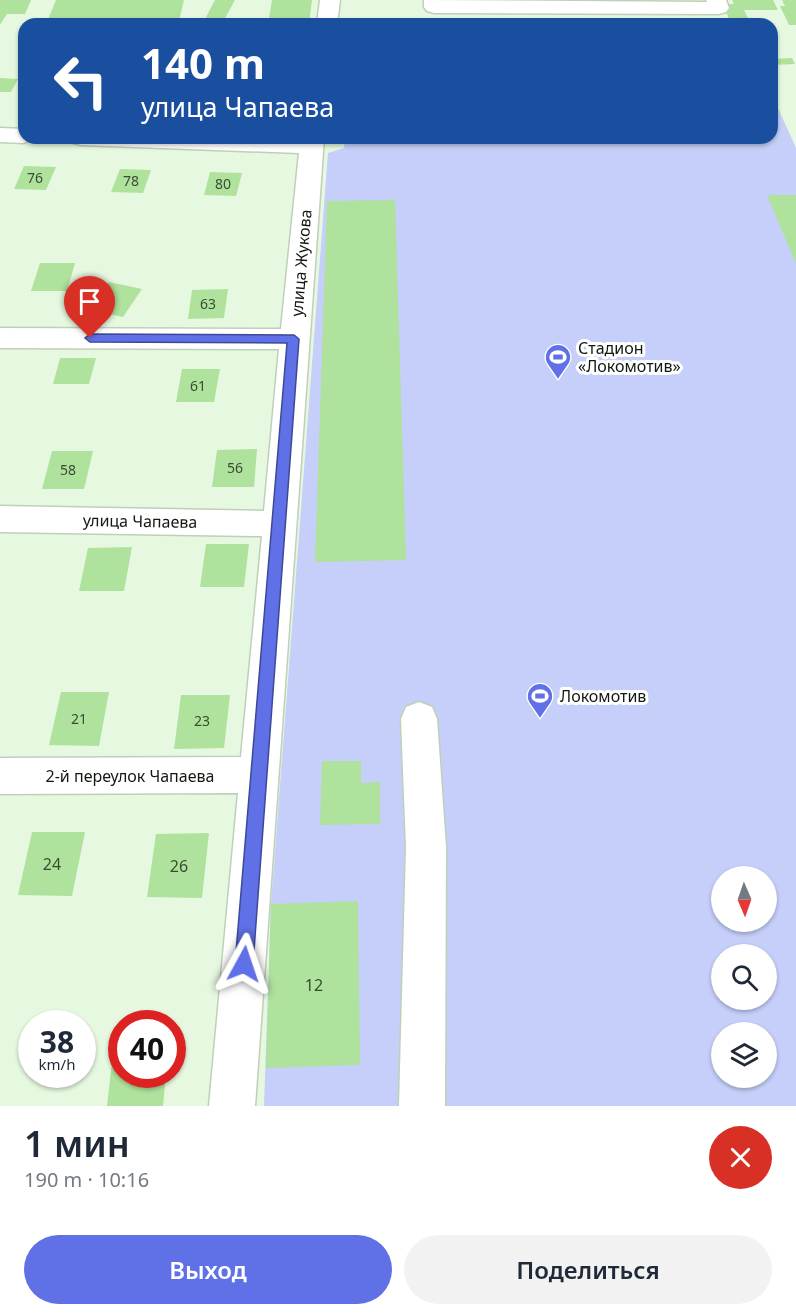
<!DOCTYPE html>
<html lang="ru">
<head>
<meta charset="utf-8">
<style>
  body { margin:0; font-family:"Noto Sans",sans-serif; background:#f2f2f3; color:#1f2937; height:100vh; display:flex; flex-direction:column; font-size:22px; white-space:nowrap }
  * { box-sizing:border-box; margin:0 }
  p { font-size:20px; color:#747a83 }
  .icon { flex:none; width:33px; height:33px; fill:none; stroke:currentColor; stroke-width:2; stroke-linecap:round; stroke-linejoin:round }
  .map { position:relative; height:1106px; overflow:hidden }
  .sheet { display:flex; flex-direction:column; background:#fff; flex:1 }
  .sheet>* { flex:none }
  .top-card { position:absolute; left:18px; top:18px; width:760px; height:126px; border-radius:18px; box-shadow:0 2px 4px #0004; background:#1a4fa0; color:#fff; overflow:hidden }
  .needle { width:39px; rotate:178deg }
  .buttons { position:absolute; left:711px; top:866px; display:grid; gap:12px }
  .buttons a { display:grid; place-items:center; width:66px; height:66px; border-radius:50%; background:#fff; box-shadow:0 2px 4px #0004; font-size:30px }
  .speed { position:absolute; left:18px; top:1010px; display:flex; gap:12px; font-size:30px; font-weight:700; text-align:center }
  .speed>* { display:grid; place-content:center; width:78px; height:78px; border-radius:50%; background:#fff; box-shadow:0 2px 4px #0004; line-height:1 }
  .speed small { font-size:15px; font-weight:400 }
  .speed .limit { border:9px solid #d22; background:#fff; color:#111 }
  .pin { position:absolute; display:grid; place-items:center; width:51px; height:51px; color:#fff; margin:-62px -26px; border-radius:50% 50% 50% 0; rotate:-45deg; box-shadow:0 0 6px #0007 }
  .pin .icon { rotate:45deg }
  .me { position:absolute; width:66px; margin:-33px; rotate:5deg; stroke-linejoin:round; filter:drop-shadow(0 0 4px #0008) }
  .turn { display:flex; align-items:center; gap:21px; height:126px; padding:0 24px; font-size:27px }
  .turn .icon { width:78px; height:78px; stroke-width:2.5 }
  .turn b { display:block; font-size:42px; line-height:51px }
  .round { display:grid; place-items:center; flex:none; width:63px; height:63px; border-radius:32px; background:#f2f2f3 }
  .overview { display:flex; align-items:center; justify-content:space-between; height:102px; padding:0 24px }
  h1 { font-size:36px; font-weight:600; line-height:45px }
  .cta { display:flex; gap:12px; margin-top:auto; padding:12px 24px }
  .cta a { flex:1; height:69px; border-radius:36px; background:#6070e7; color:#fff; font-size:24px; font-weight:600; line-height:69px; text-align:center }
  .cta a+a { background:#f2f2f3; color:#1f2937 }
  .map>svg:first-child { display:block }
  .green { fill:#c5cff9; fill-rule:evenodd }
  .building { fill:#afe29d }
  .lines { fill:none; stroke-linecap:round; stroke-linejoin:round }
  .minor-casing { stroke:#bfd0b9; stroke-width:3 }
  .minor { fill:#fff; fill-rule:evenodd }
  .route { fill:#6070e7; stroke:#3e4996; stroke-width:1.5 }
  .labels { text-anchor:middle; stroke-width:6; stroke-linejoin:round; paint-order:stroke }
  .number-label { font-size:14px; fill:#394b33 }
  .street-label { font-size:16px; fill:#121910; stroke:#fff }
  .poi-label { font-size:16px; fill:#121910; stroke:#fff; text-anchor:start }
  .near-number-label { font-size:16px; fill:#394b33 }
</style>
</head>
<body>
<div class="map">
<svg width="796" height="1106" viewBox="0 0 796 1106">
  <rect width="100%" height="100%" fill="#e6f8e0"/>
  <path class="green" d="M 773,97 L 796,148 L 796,1106 L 264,1106 L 271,904 L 328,153 L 344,148 L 345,138 L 772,138 ZM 722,876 L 766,876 L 766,921 L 722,921 ZM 722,954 L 766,954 L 766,999 L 722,999 ZM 722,1032 L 766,1032 L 766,1077 L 722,1077 Z"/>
  <g class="building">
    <path d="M 0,0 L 31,0 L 25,14 L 7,14 L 0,25 Z"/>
    <path d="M 56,0 L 184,0 L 179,21 L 47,22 Z"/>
    <path d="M 215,0 L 235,0 L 222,24 L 203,23 Z"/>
    <path d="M 272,0 L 312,0 L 309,24 L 268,24 Z"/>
    <path d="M 732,0 L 773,0 L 778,10 L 744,10 L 748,18 L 729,19 L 723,4 L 734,4 Z"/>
    <path d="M 782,0 L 796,0 L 796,25 L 789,25 L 780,6 L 785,6 Z"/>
    <path d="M 792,58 L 795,64 L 772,65 L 772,59 Z"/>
    <path d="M 0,78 L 18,79 L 11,92 L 0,92 Z"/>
    <path d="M 24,166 L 56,167 L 46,190 L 14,189 Z"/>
    <path d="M 120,169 L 151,170 L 143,193 L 111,192 Z"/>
    <path d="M 210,172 L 242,173 L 236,196 L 204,195 Z"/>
    <path d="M 767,195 L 796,195 L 796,264 Z"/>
    <path d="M 395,200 L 406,560 L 315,562 L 327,201 Z"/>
    <path d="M 40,263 L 75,263 L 67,291 L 31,291 Z"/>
    <path d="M 109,282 L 142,289 L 123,317 L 90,310 Z"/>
    <path d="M 228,289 L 224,318 L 188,319 L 192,290 Z"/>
    <path d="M 60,358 L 96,358 L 89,384 L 53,384 Z"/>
    <path d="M 182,369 L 220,369 L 214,402 L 176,402 Z"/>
    <path d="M 257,449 L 254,487 L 212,487 L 217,450 Z"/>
    <path d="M 52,451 L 93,451 L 84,489 L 42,489 Z"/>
    <path d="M 206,544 L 249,544 L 244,587 L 200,587 Z"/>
    <path d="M 132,547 L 124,591 L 79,591 L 88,548 Z"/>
    <path d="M 61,692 L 109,692 L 99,746 L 49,745 Z"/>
    <path d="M 181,695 L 230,695 L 224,748 L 174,749 Z"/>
    <path d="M 322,761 L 361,761 L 361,783 L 380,782 L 380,824 L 320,825 Z"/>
    <path d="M 32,832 L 85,832 L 72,896 L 18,895 Z"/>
    <path d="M 209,833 L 202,898 L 147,897 L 156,834 Z"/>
    <path d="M 358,901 L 360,1065 L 266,1068 L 271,904 Z"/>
    <path d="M 112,1062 L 122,1062 L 122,1074 L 166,1074 L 163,1106 L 107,1106 Z"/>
  </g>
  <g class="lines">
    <g class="minor-casing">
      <g id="minor">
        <path d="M 320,0 L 340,0 L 337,24 L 317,24 Z"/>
        <path d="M 424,0 L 707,2 L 706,0 L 726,0 L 729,8 L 726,12 L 719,14 L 434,13 L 427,11 L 424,7 Z"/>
        <path d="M 0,128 L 24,129 L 24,138 L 34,138 L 24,143 L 0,142 Z"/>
        <path d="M 69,138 L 324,138 L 255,1106 L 209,1106 L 238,793 L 0,794 L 0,758 L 241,757 L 262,536 L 0,532 L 0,506 L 264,511 L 279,349 L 0,348 L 0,328 L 281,329 L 299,153 L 81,145 L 73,143 Z"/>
        <path d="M 419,702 L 432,707 L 437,719 L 446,847 L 445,1106 L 399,1106 L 406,847 L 401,719 L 406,707 Z"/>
      </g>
    </g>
    <use href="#minor" class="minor"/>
  </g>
  <path class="route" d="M 90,334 L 294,335 L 299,339 L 253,964 L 250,970 L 244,973 L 238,970 L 235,964 L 287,343 L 90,342 L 85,338 Z"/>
  <defs>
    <g id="stadium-pin" transform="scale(1.35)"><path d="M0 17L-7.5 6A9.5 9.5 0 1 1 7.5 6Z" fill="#6070e7" stroke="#fff"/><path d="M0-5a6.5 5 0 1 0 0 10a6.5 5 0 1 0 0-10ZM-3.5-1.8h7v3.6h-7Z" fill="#fff"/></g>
  </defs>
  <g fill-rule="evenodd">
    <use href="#stadium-pin" x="558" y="357"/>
    <use href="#stadium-pin" x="540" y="696"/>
  </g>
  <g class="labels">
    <g class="number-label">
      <text x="35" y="183">76</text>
      <text x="131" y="186">78</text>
      <text x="223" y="189">80</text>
      <text x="208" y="309">63</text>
      <text x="198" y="391">61</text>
      <text x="235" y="473">56</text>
      <text x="68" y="475">58</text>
      <text x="79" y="724">21</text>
      <text x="202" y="726">23</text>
    </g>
    <g class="street-label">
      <text transform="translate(301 263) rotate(-85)" y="6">улица Жукова</text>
      <text transform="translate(140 521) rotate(1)" y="6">улица Чапаева</text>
      <text x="130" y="782">2-й переулок Чапаева</text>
    </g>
    <g class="poi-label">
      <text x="578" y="354">Стадион<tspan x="578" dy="18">«Локомотив»</tspan></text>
      <text x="560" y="702">Локомотив</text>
    </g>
    <g class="near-number-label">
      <text x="52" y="870">24</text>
      <text x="179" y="872">26</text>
      <text x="314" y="991">12</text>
    </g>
  </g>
</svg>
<div class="buttons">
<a><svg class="needle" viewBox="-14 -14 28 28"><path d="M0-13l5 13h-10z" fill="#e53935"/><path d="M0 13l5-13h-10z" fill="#747a83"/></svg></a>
<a><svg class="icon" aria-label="search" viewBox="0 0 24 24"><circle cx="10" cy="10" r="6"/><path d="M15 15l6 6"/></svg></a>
<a><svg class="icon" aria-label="layers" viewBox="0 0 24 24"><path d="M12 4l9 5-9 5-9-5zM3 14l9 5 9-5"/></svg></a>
</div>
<div class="speed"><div>38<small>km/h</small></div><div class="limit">40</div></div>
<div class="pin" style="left:90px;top:338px;background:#d93025"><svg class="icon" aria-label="arrive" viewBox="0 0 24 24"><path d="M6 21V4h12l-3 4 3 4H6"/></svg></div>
<svg class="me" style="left:244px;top:964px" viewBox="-20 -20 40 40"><path d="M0-17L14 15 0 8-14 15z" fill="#6070e7" stroke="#fff" stroke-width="4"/></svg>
<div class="top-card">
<div class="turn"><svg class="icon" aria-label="left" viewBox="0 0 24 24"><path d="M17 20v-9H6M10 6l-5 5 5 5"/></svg><div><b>140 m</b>улица Чапаева</div></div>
</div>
</div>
<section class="sheet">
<div class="overview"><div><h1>1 мин</h1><p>190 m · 10:16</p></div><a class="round" style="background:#d93025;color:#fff"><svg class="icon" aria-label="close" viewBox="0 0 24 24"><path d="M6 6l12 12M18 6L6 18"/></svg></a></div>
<div class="cta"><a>Выход</a><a>Поделиться</a></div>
</section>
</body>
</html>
